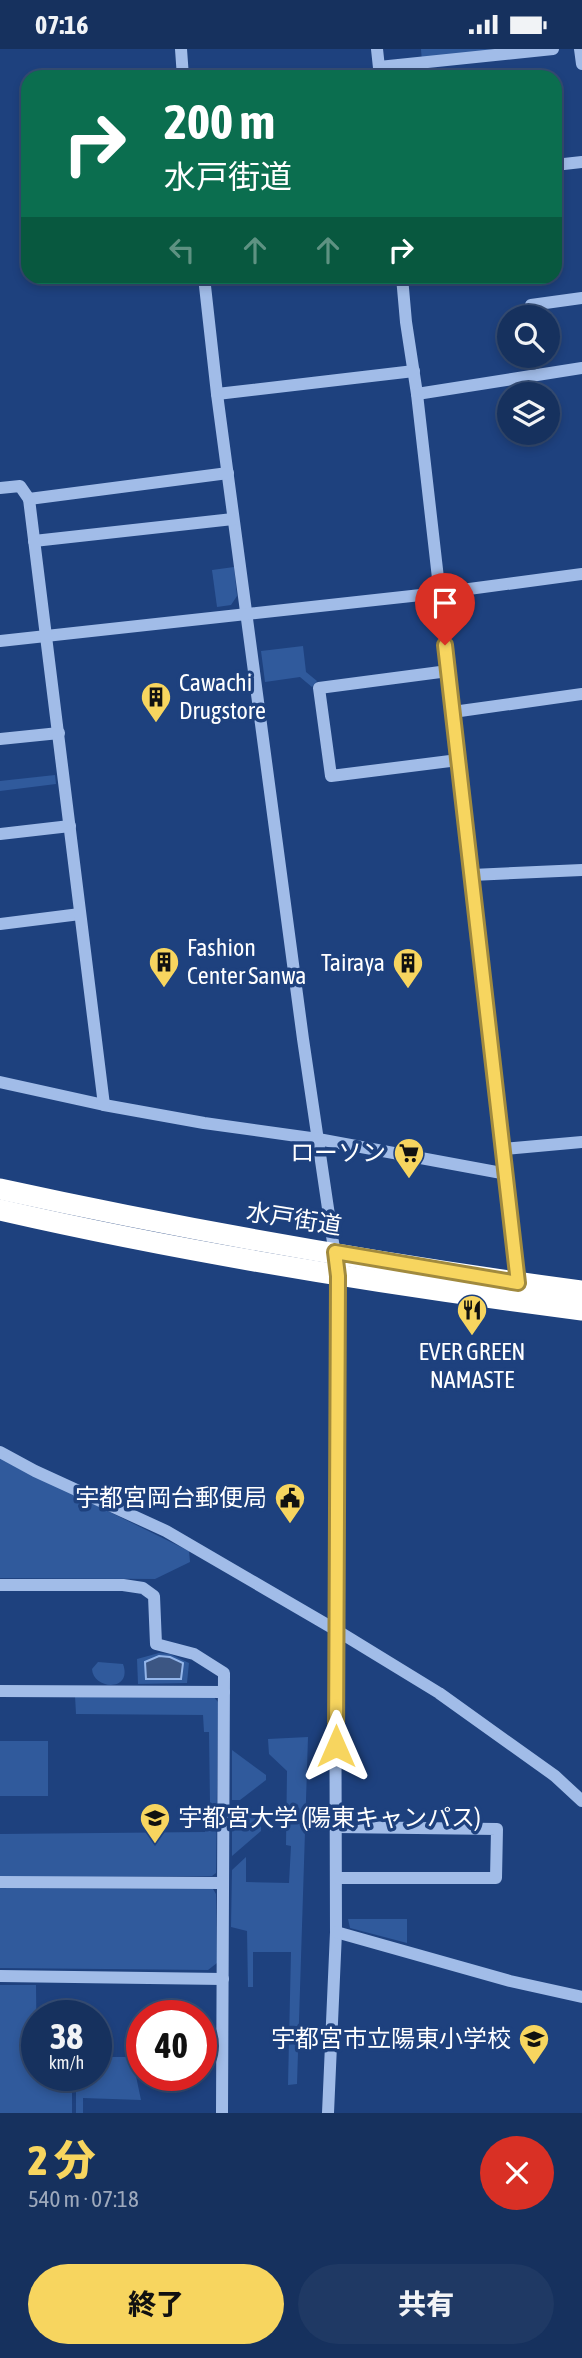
<!DOCTYPE html>
<html lang="ja">
<head>
<meta charset="utf-8">
<style>
  body { margin:0; font-family:"Asap Condensed","Noto Sans JP",sans-serif; background:#1f3964; color:#f1f3f6; height:100vh; display:flex; flex-direction:column; font-size:26px; white-space:nowrap }
  * { box-sizing:border-box; margin:0 }
  p { font-size:23px; color:#9ea9bc }
  .icon { flex:none; width:38px; height:38px; fill:none; stroke:currentColor; stroke-width:2; stroke-linecap:round; stroke-linejoin:round }
  .map { position:relative; height:2064px; overflow:hidden }
  .drawer { display:flex; flex-direction:column; background:#16315e; flex:1 }
  .drawer>* { flex:none }
  .banner { position:absolute; left:21px; top:21px; width:541px; height:214px; border-radius:21px; box-shadow:0 4px 10px #0003,0 0 0 2px #354c73; background:#0b6e4f; color:#fff; overflow:hidden }
  .fabs { position:absolute; left:497px; top:256px; display:grid; gap:14px }
  .fabs a { display:grid; place-items:center; width:63px; height:63px; border-radius:50%; background:#16315e; box-shadow:0 4px 10px #0003,0 0 0 2px #354c73; font-size:35px }
  .speed { position:absolute; left:21px; top:1951px; display:flex; gap:14px; font-size:35px; font-weight:700; text-align:center }
  .speed>* { display:grid; place-content:center; width:91px; height:91px; border-radius:50%; background:#16315e; box-shadow:0 4px 10px #0003,0 0 0 2px #354c73; line-height:1 }
  .speed small { font-size:18px; font-weight:400 }
  .speed .limit { border:10px solid #d22; background:#fff; color:#111 }
  .pin { position:absolute; display:grid; place-items:center; width:60px; height:60px; color:#fff; margin:-72px -30px; border-radius:50% 50% 50% 0; rotate:-45deg; box-shadow:0 0 7px #0007 }
  .pin .icon { rotate:45deg }
  .me { position:absolute; width:77px; margin:-38px; rotate:0deg; stroke-linejoin:round; filter:drop-shadow(0 0 5px #0008) }
  .turn { display:flex; align-items:center; gap:24px; height:147px; padding:0 28px; font-size:32px }
  .turn .icon { width:91px; height:91px; stroke-width:2.5 }
  .turn b { display:block; font-size:49px; line-height:60px }
  .lanes { display:flex; align-items:center; height:66px; padding:0 28px; background:#0003; justify-content:center; gap:35px; direction:ltr }
  .lanes .off { opacity:.35 }
  .round { display:grid; place-items:center; flex:none; width:74px; height:74px; border-radius:37px; background:#1f3964 }
  .summary { display:flex; align-items:center; justify-content:space-between; height:119px; padding:0 28px }
  h1 { font-size:42px; font-weight:800; line-height:52px; color:#f7d55f }
  .button { display:flex; gap:14px; margin-top:auto; padding:14px 28px }
  .button a { flex:1; height:80px; border-radius:42px; background:#f7d55f; color:#111; font-size:28px; font-weight:800; line-height:80px; text-align:center }
  .button a+a { background:#1f3964; color:#f1f3f6 }
  .status { display:flex; justify-content:space-between; align-items:center; height:49px; padding:0 35px; background:#16315e; direction:ltr }
  .status svg { height:19px; fill:currentColor }
  .map>svg:first-child { display:block }
  .green { fill:#305a9c }
  .water { fill:#3c5683; stroke:#94b6ea; stroke-width:2 }
  .lines { fill:none; stroke-linecap:round; stroke-linejoin:round }
  .minor { stroke:#a1bce8; stroke-width:12 }
  .highway { stroke:#fff; stroke-width:21 }
  .route-casing { stroke:#a18a3e; stroke-width:18 }
  .route { stroke:#f7d55f; stroke-width:12 }
  .labels { text-anchor:middle; stroke-width:7; stroke-linejoin:round; paint-order:stroke }
  .poi-label { font-size:24px; fill:#fff; stroke:#1e417e; text-anchor:end }
  .street-label { font-size:24px; fill:#fff; stroke:#1e417e }
</style>
</head>
<body>
<div class="status"><b>07:16</b><svg viewBox="0 0 49 12"><path d="M0 12V9h3v3zM5 12V6h3v6zM10 12V3h3v9zM15 12V0h3v12zM26 1h20v11H26zM47 4h2v5h-2z"/></svg></div>
<div class="map">
<svg width="582" height="2064" viewBox="0 0 582 2064">
  <rect width="100%" height="100%" fill="#1e417e"/>
  <g class="green">
    <path d="M 421,0 L 520,0 L 422,14 Z"/>
    <path d="M 234,518 L 237,547 L 231,556 L 217,558 L 212,521 Z"/>
    <path d="M 303,597 L 306,623 L 317,632 L 312,638 L 300,628 L 265,633 L 261,602 Z"/>
    <path d="M 55,726 L 56,735 L 0,742 L 0,732 Z"/>
    <path d="M 0,1409 L 189,1502 L 190,1513 L 155,1530 L 0,1529 Z"/>
    <path d="M 159,1604 L 170,1605 L 189,1614 L 187,1634 L 138,1635 L 137,1610 Z"/>
    <path d="M 98,1613 L 123,1615 C 133,1643 93,1641 92,1620 Z"/>
    <path d="M 75,1647 L 213,1647 L 218,1653 L 216,1824 L 212,1827 L 0,1828 L 0,1785 L 205,1783 L 204,1756 L 210,1755 L 209,1683 L 204,1683 L 203,1666 L 76,1665 Z"/>
    <path d="M 308,1688 L 297,2035 L 288,2036 L 291,1903 L 253,1903 L 253,1938 L 248,1938 L 247,1882 L 231,1878 L 232,1821 L 246,1808 L 246,1833 L 289,1834 L 291,1797 L 286,1796 L 287,1722 L 269,1705 L 268,1690 Z"/>
    <rect x="0" y="1692" width="48" height="55"/>
    <path d="M 232,1701 L 266,1726 L 266,1731 L 240,1751 L 232,1751 Z"/>
    <path d="M 241,1756 L 261,1774 L 261,1782 L 232,1807 L 232,1757 Z"/>
    <path d="M 0,1839 L 213,1840 L 216,1845 L 217,1914 L 208,1921 L 0,1919 Z"/>
    <path d="M 348,1870 L 407,1870 L 407,1894 L 350,1879 Z"/>
    <path d="M 0,1936 L 36,1936 L 37,2026 L 72,2027 L 72,2064 L 0,2064 Z"/>
    <path d="M 96,2008 L 132,2008 L 141,2051 L 83,2049 L 83,2064 L 76,2064 L 76,2027 L 96,2026 Z"/>
  </g>
  <path class="water" d="M 159,1607 L 170,1608 L 183,1614 L 181,1630 L 146,1630 L 145,1613 Z"/>
  <g class="lines">
    <g class="minor">
      <path d="M 181,0 L 183,28"/>
      <path d="M 377,0 L 380,28"/>
      <path d="M 580,0 L 582,15"/>
      <path d="M 379,18 L 553,0"/>
      <path d="M 555,116 L 582,113"/>
      <path d="M 204,228 L 217,345 L 303,990 L 338,1227 L 335,1526 L 336,1883 L 328,2064"/>
      <path d="M 402,228 L 406,273 L 417,345 L 519,1239"/>
      <path d="M 531,256 L 582,249"/>
      <path d="M 217,345 L 414,322"/>
      <path d="M 417,345 L 582,319"/>
      <path d="M 0,439 L 20,437 L 29,450"/>
      <path d="M 34,492 L 233,470"/>
      <path d="M 0,592 L 439,544 L 582,525"/>
      <path d="M 448,622 L 319,639 L 331,727 L 458,711"/>
      <path d="M 453,663 L 582,645"/>
      <path d="M 0,690 L 59,684"/>
      <path d="M 0,785 L 70,777"/>
      <path d="M 472,826 L 582,821"/>
      <path d="M 0,875 L 80,865"/>
      <path d="M 0,1033 L 104,1056 L 204,1074 L 318,1090 L 507,1125"/>
      <path d="M 104,1056 L 29,450 L 228,424"/>
      <path d="M 504,1100 L 582,1093"/>
      <path d="M 0,1403 L 35,1422 L 166,1482 L 336,1581 L 439,1644 L 555,1727 L 582,1752"/>
      <path d="M 0,1536 L 123,1536 L 143,1539 L 154,1547 L 156,1595 L 194,1605 L 224,1624 L 222,2064"/>
      <path d="M 0,1642 L 224,1643"/>
      <path d="M 336,1829 L 496,1829 L 497,1780 L 336,1778"/>
      <path d="M 0,1833 L 223,1834"/>
      <path d="M 336,1883 L 510,1932 L 582,1948"/>
      <path d="M 0,1927 L 223,1930"/>
    </g>
    <g class="highway">
      <path d="M 0,1140 C 192,1182 387,1216 582,1242"/>
      <path d="M 0,1161 C 192,1205 386,1236 582,1261"/>
    </g>
  </g>
  <g class="lines">
    <g class="route-casing">
      <path id="route" d="M 336,1697 L 338,1227 L 335,1203 L 518,1234 L 445,596"/>
    </g>
    <use href="#route" class="route"/>
  </g>
  <defs>
    <g id="building-pin" transform="scale(1.575)"><path d="M0 17L-7.5 6A9.5 9.5 0 1 1 7.5 6Z" fill="#f7d55f" stroke="#1e417e"/><path d="M-4-6H4V6H1V3H-1V6H-4ZM-2.5-4.3h1.7v1.8h-1.7ZM.8-4.3h1.7v1.8H.8ZM-2.5-1h1.7V.8h-1.7ZM.8-1h1.7V.8H.8Z" fill="#111"/></g>
    <g id="supermarket-pin" transform="scale(1.575)"><path d="M0 17L-7.5 6A9.5 9.5 0 1 1 7.5 6Z" fill="#f7d55f" stroke="#1e417e"/><path d="M-6-5.5h2.5l.6 2H6L4.5 2H-2.5L-4.4-4H-6ZM-1.5 3.2a1.3 1.3 0 1 0 .1 0ZM3 3.2a1.3 1.3 0 1 0 .1 0Z" fill="#111"/></g>
    <g id="restaurant-pin" transform="scale(1.575)"><path d="M0 17L-7.5 6A9.5 9.5 0 1 1 7.5 6Z" fill="#f7d55f" stroke="#1e417e"/><path d="M-5-6h1v4h1v-4h1v4h1v-4h1v5L-1.5 .5V6h-2V.5L-5-1ZM5-6V6H3V1.5H1.5Q1.5-4 5-6Z" fill="#111"/></g>
    <g id="civic-pin" transform="scale(1.575)"><path d="M0 17L-7.5 6A9.5 9.5 0 1 1 7.5 6Z" fill="#f7d55f" stroke="#1e417e"/><path d="M-.6-6.5H3V-4.5H.6V-3L4-1V1h2V6H-6V1h2V-1L-.6-3ZM-1.2 2.5V6h2.4V2.5Z" fill="#111"/></g>
    <g id="university-pin" transform="scale(1.575)"><path d="M0 17L-7.5 6A9.5 9.5 0 1 1 7.5 6Z" fill="#f7d55f" stroke="#1e417e"/><path d="M0-5L7-2L0 1L-7-2ZM-4 1L0 2.5L4 1V4Q0 6-4 4Z" fill="#111"/></g>
    <g id="school-pin" transform="scale(1.575)"><path d="M0 17L-7.5 6A9.5 9.5 0 1 1 7.5 6Z" fill="#f7d55f" stroke="#1e417e"/><path d="M0-5L7-2L0 1L-7-2ZM-4 1L0 2.5L4 1V4Q0 6-4 4Z" fill="#111"/></g>
  </defs>
  <g fill-rule="evenodd">
    <use href="#building-pin" x="156" y="648"/>
    <use href="#building-pin" x="164" y="913"/>
    <use href="#building-pin" x="408" y="914"/>
    <use href="#supermarket-pin" x="409" y="1104"/>
    <use href="#restaurant-pin" x="472" y="1261"/>
    <use href="#civic-pin" x="290" y="1449"/>
    <use href="#university-pin" x="155" y="1769"/>
    <use href="#school-pin" x="534" y="1990"/>
  </g>
  <g class="labels">
    <g class="poi-label">
      <text x="179" y="642" text-anchor="start">Cawachi<tspan x="179" dy="28">Drugstore</tspan></text>
      <text x="187" y="907" text-anchor="start">Fashion<tspan x="187" dy="28">Center Sanwa</tspan></text>
      <text x="385" y="922">Tairaya</text>
      <text x="386" y="1112">ローソン</text>
      <text x="472" y="1311" text-anchor="middle">EVER GREEN<tspan x="472" dy="28">NAMASTE</tspan></text>
      <text x="267" y="1457">宇都宮岡台郵便局</text>
      <text x="178" y="1777" text-anchor="start">宇都宮大学 (陽東キャンパス)</text>
      <text x="511" y="1998">宇都宮市立陽東小学校</text>
    </g>
    <g class="street-label">
      <text transform="translate(294 1170) rotate(9)" y="8">水戸街道</text>
    </g>
  </g>
</svg>
<div class="fabs">
<a><svg class="icon" aria-label="search" viewBox="0 0 24 24"><circle cx="10" cy="10" r="6"/><path d="M15 15l6 6"/></svg></a>
<a><svg class="icon" aria-label="layers" viewBox="0 0 24 24"><path d="M12 4l9 5-9 5-9-5zM3 14l9 5 9-5"/></svg></a>
</div>
<div class="speed"><div>38<small>km/h</small></div><div class="limit">40</div></div>
<div class="pin" style="left:445px;top:596px;background:#d93025"><svg class="icon" aria-label="arrive" viewBox="0 0 24 24"><path d="M6 21V4h12l-3 4 3 4H6"/></svg></div>
<svg class="me" style="left:336px;top:1697px" viewBox="-20 -20 40 40"><path d="M0-17L14 15 0 8-14 15z" fill="#f7d55f" stroke="#fff" stroke-width="4"/></svg>
<div class="banner">
<div class="turn"><svg class="icon" aria-label="right" viewBox="0 0 24 24"><path d="M7 20v-9h11M14 6l5 5-5 5"/></svg><div><b>200 m</b>水戸街道</div></div>
<div class="lanes"><svg class="icon off" aria-label="left" viewBox="0 0 24 24"><path d="M17 20v-9H6M10 6l-5 5 5 5"/></svg><svg class="icon off" aria-label="ahead" viewBox="0 0 24 24"><path d="M12 20V5M6 11l6-6 6 6"/></svg><svg class="icon off" aria-label="ahead" viewBox="0 0 24 24"><path d="M12 20V5M6 11l6-6 6 6"/></svg><svg class="icon" aria-label="right" viewBox="0 0 24 24"><path d="M7 20v-9h11M14 6l5 5-5 5"/></svg></div>
</div>
</div>
<section class="drawer">
<div class="summary"><div><h1>2 分</h1><p>540 m · 07:18</p></div><a class="round" style="background:#d93025;color:#fff"><svg class="icon" aria-label="close" viewBox="0 0 24 24"><path d="M6 6l12 12M18 6L6 18"/></svg></a></div>
<div class="button"><a>終了</a><a>共有</a></div>
</section>
</body>
</html>
